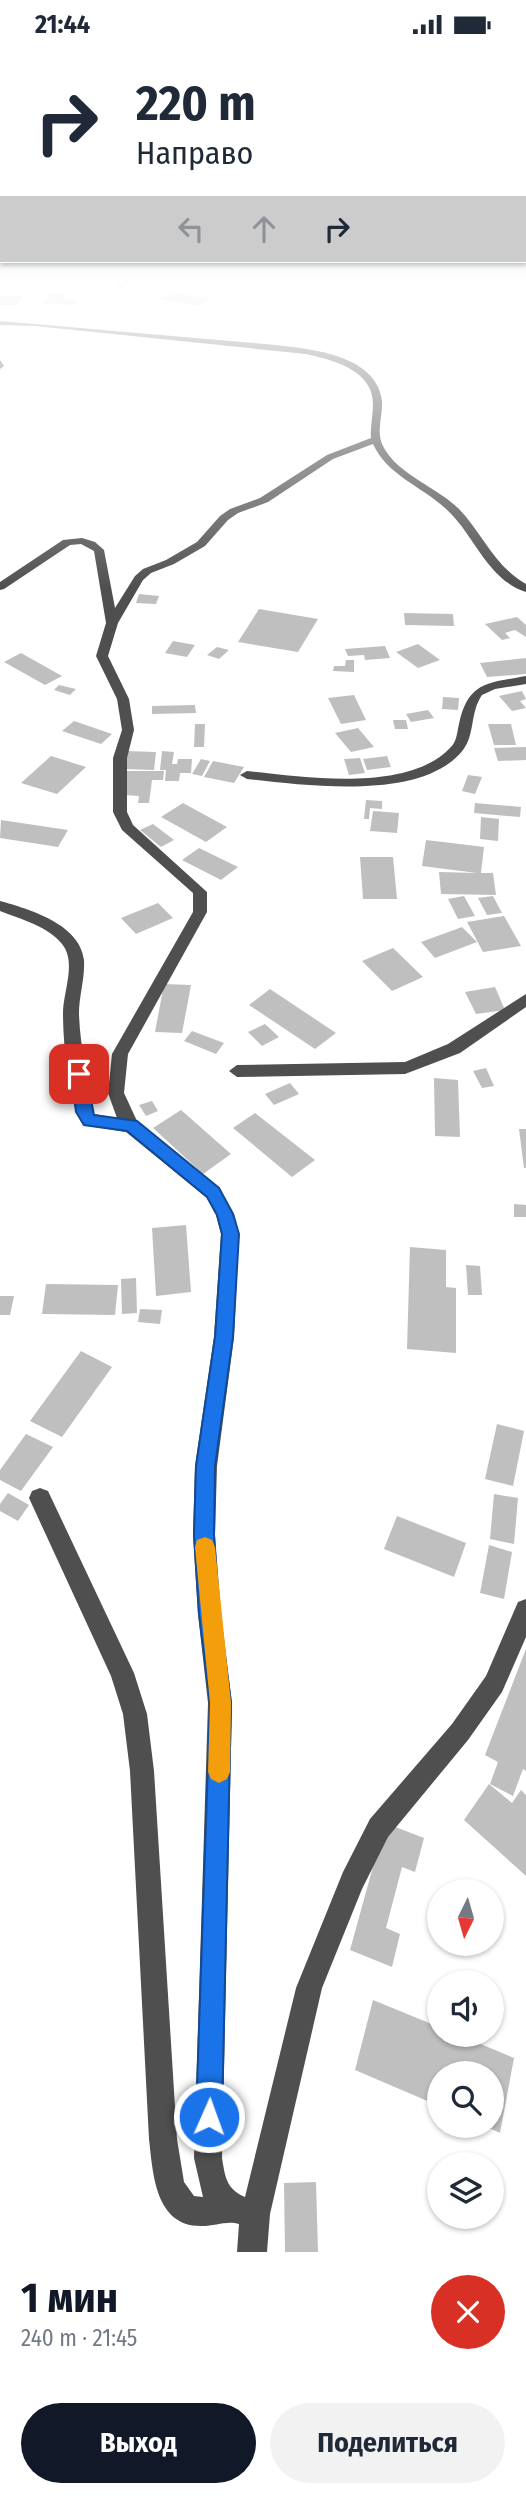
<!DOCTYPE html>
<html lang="ru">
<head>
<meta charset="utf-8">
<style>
  body { margin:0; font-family:"Fira Sans Condensed",sans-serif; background:#f2f2f3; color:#1f2937; height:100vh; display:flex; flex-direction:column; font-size:26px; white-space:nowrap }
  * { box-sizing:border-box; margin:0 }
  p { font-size:23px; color:#747a83 }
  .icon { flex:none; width:38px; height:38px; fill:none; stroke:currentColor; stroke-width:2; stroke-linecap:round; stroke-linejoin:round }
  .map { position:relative; height:2203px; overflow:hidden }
  .panel { display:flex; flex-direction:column; background:#fff; flex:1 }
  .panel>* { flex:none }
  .banner { position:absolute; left:0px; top:0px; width:527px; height:214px; box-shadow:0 2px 5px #0004; background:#fff; color:#1f2937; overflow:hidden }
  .needle { width:46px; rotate:185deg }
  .tools { position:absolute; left:427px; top:1830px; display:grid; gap:14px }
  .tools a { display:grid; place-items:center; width:77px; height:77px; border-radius:50%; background:#fff; box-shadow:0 2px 5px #0004; font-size:35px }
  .pin { position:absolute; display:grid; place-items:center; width:60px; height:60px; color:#fff; margin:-30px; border-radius:14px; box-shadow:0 4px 10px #0006 }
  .me { position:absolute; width:77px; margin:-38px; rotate:2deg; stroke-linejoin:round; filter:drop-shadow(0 0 5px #0008) }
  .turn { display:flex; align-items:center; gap:24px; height:147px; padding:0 21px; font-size:32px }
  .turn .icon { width:91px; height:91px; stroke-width:2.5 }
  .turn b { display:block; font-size:49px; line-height:60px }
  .lanes { display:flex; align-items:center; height:66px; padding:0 21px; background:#0003; justify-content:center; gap:35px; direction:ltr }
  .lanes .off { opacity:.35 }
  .round { display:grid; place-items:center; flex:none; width:74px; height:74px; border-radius:37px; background:#f2f2f3 }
  .summary { display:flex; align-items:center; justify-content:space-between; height:119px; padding:0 21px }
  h1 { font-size:42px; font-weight:700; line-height:52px; color:#111827 }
  .action { display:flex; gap:14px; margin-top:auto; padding:14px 21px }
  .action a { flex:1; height:80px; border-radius:42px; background:#111827; color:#fff; font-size:28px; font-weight:700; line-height:80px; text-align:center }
  .action a+a { background:#f2f2f3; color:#1f2937 }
  .status { display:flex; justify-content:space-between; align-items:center; height:49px; padding:0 35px; background:#fff; direction:ltr }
  .status svg { height:19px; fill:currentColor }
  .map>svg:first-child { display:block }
  .building { fill:#bfbfbf }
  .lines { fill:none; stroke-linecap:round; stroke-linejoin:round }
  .minor { fill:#4f4f4f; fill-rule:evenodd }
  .route { fill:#1a73e8; stroke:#114b97; stroke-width:2 }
  .slow { fill:#f59e0b }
</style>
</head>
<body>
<div class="status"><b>21:44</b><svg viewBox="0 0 49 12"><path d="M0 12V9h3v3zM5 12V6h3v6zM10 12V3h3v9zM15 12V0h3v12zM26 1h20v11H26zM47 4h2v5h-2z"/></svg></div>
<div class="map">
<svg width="526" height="2203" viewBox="0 0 526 2203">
  <rect width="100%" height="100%" fill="#fff"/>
  <g class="building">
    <path d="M 171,243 L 209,250 L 198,257 L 159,250 Z"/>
    <path d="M 51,245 L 67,246 L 63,250 L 77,251 L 73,256 L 43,254 Z"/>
    <path d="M 0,247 L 22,247 L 16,256 L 0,256 Z"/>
    <path d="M 139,545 L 159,547 L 156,555 L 136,554 Z"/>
    <path d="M 259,560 L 318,570 L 298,603 L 238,593 Z"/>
    <path d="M 404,564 L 453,565 L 454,577 L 405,576 Z"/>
    <path d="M 517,568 L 526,576 L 526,588 L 515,581 L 505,584 L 510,589 L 502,591 L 485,575 Z"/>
    <path d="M 173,592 L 195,596 L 187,608 L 165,604 Z"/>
    <path d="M 418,595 L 440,611 L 418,619 L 396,603 Z"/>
    <path d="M 385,597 L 390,609 L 365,611 L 364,606 L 348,607 L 345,600 Z"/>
    <path d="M 217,598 L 229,601 L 219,610 L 207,606 Z"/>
    <path d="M 21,604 L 62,627 L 45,636 L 4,613 Z"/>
    <path d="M 526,609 L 526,625 L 487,628 L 480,614 Z"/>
    <path d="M 346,611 L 354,611 L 354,623 L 333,622 L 334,617 L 345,617 Z"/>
    <path d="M 59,636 L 76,640 L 70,646 L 54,641 Z"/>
    <path d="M 522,642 L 526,650 L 520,652 L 526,659 L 512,662 L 499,647 Z"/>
    <path d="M 354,646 L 366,671 L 341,675 L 328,649 Z"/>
    <path d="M 443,648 L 459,649 L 458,661 L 442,660 Z"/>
    <path d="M 195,656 L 196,664 L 152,665 L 152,657 Z"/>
    <path d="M 428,661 L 434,669 L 411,673 L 406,665 Z"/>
    <path d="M 393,671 L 406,671 L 408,680 L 395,680 Z"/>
    <path d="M 74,672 L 112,685 L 101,695 L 62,682 Z"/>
    <path d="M 195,675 L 205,675 L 204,698 L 194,698 Z"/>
    <path d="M 488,675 L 511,675 L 516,696 L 494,696 Z"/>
    <path d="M 358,679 L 374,698 L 351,703 L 335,684 Z"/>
    <path d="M 526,698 L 526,711 L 498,712 L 494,699 Z"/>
    <path d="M 126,702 L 156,703 L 154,721 L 124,720 Z"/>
    <path d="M 162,702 L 174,703 L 172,715 L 177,715 L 178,710 L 192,710 L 191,724 L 180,724 L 179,732 L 165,732 L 166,721 L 160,721 Z"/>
    <path d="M 51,707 L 86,718 L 57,745 L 21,734 Z"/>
    <path d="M 387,707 L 391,718 L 367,721 L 363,710 Z"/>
    <path d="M 360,709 L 365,724 L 349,726 L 344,710 Z"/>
    <path d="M 201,710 L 210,712 L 202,727 L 192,725 Z"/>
    <path d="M 213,712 L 244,718 L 234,734 L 204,728 Z"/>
    <path d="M 126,722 L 164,722 L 163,731 L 152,731 L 149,754 L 138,754 L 139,747 L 123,746 Z"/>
    <path d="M 468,726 L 482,728 L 475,745 L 462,742 Z"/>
    <path d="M 366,751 L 382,752 L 382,760 L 370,759 L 369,770 L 364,770 Z"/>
    <path d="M 183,754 L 227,778 L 206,793 L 161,768 Z"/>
    <path d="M 475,754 L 521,758 L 520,768 L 474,764 Z"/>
    <path d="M 373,762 L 399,764 L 397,784 L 370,782 Z"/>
    <path d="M 481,768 L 499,770 L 498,792 L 480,790 Z"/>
    <path d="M 1,771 L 68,781 L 58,798 L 0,789 Z"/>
    <path d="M 153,775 L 174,791 L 161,798 L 140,781 Z"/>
    <path d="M 426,791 L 484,798 L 481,824 L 493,824 L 496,846 L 441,845 L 439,823 L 477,824 L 422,817 Z"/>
    <path d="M 199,799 L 238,818 L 221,831 L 182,811 Z"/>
    <path d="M 360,808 L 393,808 L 397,850 L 363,850 Z"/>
    <path d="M 464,847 L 475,867 L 458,870 L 448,850 Z"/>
    <path d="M 493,847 L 502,864 L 487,866 L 478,849 Z"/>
    <path d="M 158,854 L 173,869 L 136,885 L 121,869 Z"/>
    <path d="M 504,867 L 521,897 L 483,903 L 467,873 Z"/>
    <path d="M 462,878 L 477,893 L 435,909 L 421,893 Z"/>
    <path d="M 393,899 L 423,928 L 392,942 L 362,912 Z"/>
    <path d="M 164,935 L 191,936 L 182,984 L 155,983 Z"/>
    <path d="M 495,938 L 505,961 L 476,965 L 465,943 Z"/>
    <path d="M 270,940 L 336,984 L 315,1000 L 249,956 Z"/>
    <path d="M 265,975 L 279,988 L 262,997 L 248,983 Z"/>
    <path d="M 192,982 L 224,994 L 216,1005 L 184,992 Z"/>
    <path d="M 486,1019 L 494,1037 L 482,1039 L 473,1022 Z"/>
    <path d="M 434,1029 L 458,1031 L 460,1088 L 435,1087 Z"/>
    <path d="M 290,1034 L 299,1045 L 274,1056 L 265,1045 Z"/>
    <path d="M 152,1052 L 158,1062 L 146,1067 L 139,1056 Z"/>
    <path d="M 181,1061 L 231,1105 L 203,1125 L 153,1079 Z"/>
    <path d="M 255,1064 L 315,1111 L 292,1128 L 233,1079 Z"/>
    <path d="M 519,1080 L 526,1080 L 526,1119 L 524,1119 Z"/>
    <path d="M 514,1155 L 526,1156 L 526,1168 L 514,1168 Z"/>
    <path d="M 186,1176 L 191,1243 L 156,1247 L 152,1179 Z"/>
    <path d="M 410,1198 L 446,1201 L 446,1238 L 456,1239 L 456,1304 L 407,1300 Z"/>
    <path d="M 466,1216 L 480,1217 L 482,1246 L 468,1246 Z"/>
    <path d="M 136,1229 L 137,1264 L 122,1265 L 121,1230 Z"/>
    <path d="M 46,1235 L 118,1236 L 115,1266 L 42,1265 Z"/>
    <path d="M 0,1247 L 14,1247 L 10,1266 L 0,1266 Z"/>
    <path d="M 140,1260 L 162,1261 L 160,1275 L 138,1273 Z"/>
    <path d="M 81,1302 L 112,1318 L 62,1388 L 30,1372 Z"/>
    <path d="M 497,1375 L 524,1382 L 513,1437 L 485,1430 Z"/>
    <path d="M 26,1385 L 53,1398 L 21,1442 L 0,1431 L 0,1421 Z"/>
    <path d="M 8,1444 L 29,1456 L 18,1472 L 0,1462 L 0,1455 Z"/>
    <path d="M 494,1445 L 518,1449 L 514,1495 L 490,1490 Z"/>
    <path d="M 397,1467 L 466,1494 L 454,1528 L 384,1500 Z"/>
    <path d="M 489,1496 L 512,1503 L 504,1550 L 480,1544 Z"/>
    <path d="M 526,1600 L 526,1722 L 523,1720 L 513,1747 L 490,1735 L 498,1713 L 485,1706 Z"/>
    <path d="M 489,1735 L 512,1754 L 521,1741 L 526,1746 L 526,1827 L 464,1771 Z"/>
    <path d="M 385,1774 L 424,1789 L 415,1823 L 402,1818 L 386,1879 L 400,1885 L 392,1918 L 350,1901 Z"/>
    <path d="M 373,1951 L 439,1978 L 439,1986 L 459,1986 L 514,2009 L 500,2084 L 485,2077 L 492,2077 L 492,2025 L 439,2025 L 439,2057 L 355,2021 Z"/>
    <path d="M 316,2133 L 318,2203 L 285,2203 L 284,2134 Z"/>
  </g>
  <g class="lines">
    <g class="minor">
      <path d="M 128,231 L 140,231 L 120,239 L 116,237 Z"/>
      <path d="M 0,272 L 276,296 C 311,300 377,306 382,352 C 383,368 375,384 384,399 C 400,427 437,438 459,460 C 483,485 494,517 526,535 L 526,543 C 486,530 474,484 445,459 C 421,437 387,426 373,395 L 333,410 L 268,453 L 238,464 L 228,471 L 205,497 L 174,515 L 151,524 L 143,531 L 118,574 L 108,607 L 129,650 L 134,681 L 127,709 L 127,763 L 133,776 L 207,843 L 207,863 L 128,1005 L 124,1044 L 137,1072 L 219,1139 L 234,1165 L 239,1185 L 234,1288 L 217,1417 L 215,1486 L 220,1565 L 232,1654 L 222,2109 C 225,2127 226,2140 245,2148 L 296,1939 L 343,1823 L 370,1770 L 452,1675 L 486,1627 L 518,1553 L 526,1550 L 526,1588 L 502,1643 L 468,1691 L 388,1788 L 362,1840 L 322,1939 L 270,2165 L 267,2203 L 237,2203 L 239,2175 C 228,2171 215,2177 202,2177 C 155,2178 153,2124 149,2090 L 130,1722 L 123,1665 L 111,1627 L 29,1449 L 32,1442 L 40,1439 L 48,1442 L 134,1624 L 147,1665 L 154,1722 L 177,2090 L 184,2133 L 194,2147 L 203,2148 L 194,2109 L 208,1654 L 198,1565 L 193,1486 L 195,1417 L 214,1288 L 221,1185 L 216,1166 L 207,1149 L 126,1083 L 83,1076 C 68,1051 63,994 63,964 C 63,943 77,913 62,895 C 48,877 20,870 0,862 L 0,852 C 29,860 80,875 84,911 C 85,930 79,947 79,965 C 80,998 88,1030 92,1062 L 94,1065 L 117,1069 L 108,1044 L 112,1005 L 193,863 L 193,844 L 122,781 L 113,763 L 113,709 L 122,681 L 117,650 L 96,607 L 106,574 L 94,502 L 81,495 L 70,496 L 4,540 L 0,541 L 0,533 L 63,491 L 82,489 L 95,493 L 104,501 L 115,559 L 135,527 L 143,520 L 166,511 L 197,493 L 220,467 L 230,460 L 260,449 L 327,406 L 371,389 C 370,378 373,367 373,355 C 373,321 333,311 306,305 L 35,277 L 0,276 Z"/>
      <path d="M 0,311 L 4,317 L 0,320 Z"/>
      <path d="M 526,627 L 526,635 L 495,640 L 482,646 C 470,663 475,686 463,701 C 422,753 305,736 247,730 L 240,726 L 247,722 C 304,728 407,744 450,699 C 457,693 457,683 459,675 C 468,632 489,634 526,627 Z"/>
      <path d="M 526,945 L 526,958 L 460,1004 L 405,1025 L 237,1028 L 229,1022 L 237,1016 L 405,1013 L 448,995 Z"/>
    </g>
  </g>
  <linearGradient id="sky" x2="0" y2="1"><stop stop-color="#8aabca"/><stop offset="0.43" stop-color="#fff"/><stop offset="1" stop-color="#fff" stop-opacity="0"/></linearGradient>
  <rect width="526" height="540" fill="url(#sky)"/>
  <path class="route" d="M 79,1020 L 86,1025 L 94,1066 L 137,1072 L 219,1139 L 233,1165 L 239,1185 L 233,1288 L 215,1417 L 214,1486 L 220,1565 L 231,1654 L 222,2068 L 218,2077 L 209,2081 L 200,2077 L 196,2068 L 210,1654 L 199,1565 L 194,1486 L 196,1417 L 215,1288 L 222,1185 L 217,1166 L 207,1148 L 127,1082 L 84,1076 L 76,1063 L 71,1025 Z"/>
  <path class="slow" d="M 205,1488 L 212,1491 L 215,1498 L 231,1654 L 230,1723 L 227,1730 L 219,1734 L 211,1730 L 208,1723 L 210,1654 L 195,1498 L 197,1491 Z"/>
</svg>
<div class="tools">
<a><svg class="needle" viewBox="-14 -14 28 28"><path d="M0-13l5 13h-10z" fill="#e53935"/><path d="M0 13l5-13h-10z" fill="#747a83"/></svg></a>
<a><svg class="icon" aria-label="sound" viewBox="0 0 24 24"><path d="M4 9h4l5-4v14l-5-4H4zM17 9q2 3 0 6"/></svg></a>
<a><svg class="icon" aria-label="search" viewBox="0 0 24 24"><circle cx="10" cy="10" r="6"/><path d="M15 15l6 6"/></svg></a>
<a><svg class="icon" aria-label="layers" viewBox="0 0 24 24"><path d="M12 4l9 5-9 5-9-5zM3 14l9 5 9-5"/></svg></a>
</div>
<div class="pin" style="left:79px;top:1025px;background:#d93025"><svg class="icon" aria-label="arrive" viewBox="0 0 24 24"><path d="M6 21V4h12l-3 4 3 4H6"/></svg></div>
<svg class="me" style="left:209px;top:2068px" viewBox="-20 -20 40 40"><circle r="17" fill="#1a73e8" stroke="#fff" stroke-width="3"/><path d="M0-11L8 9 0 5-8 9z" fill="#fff"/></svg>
<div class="banner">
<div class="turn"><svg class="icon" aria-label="right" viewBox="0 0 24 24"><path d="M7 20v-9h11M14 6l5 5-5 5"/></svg><div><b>220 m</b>Направо</div></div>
<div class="lanes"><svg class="icon off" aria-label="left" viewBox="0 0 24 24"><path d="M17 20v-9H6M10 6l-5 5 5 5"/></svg><svg class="icon off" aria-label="ahead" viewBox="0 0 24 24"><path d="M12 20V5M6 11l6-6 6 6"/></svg><svg class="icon" aria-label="right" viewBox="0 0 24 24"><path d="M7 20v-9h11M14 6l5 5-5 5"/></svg></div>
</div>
</div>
<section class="panel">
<div class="summary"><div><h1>1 мин</h1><p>240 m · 21:45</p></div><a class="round" style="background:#d93025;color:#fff"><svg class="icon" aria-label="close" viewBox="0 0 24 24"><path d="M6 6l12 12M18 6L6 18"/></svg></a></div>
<div class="action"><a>Выход</a><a>Поделиться</a></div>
</section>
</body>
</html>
